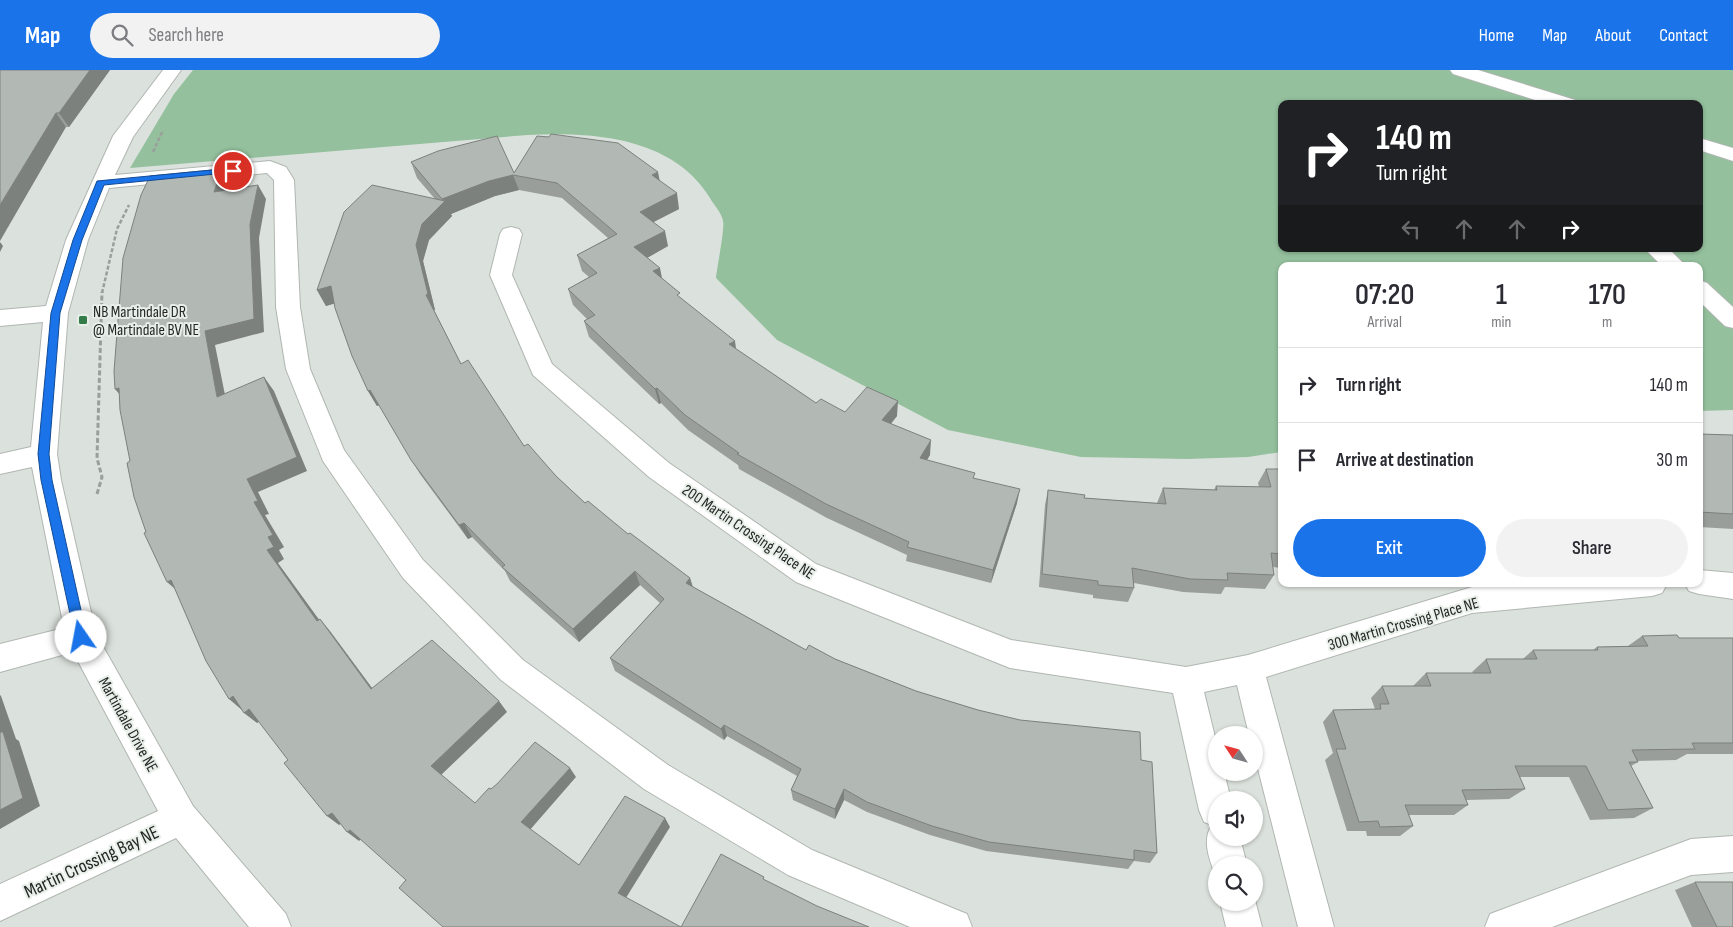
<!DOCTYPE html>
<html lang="en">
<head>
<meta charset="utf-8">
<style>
  body { margin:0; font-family:"Sofia Sans Condensed",sans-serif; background:#f2f2f3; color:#2b2b33; height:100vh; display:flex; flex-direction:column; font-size:19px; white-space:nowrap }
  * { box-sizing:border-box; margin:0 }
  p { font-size:16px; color:#7c7c81 }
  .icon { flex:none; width:28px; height:28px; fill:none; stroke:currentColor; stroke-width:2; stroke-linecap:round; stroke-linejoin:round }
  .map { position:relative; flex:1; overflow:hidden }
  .side { position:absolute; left:1278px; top:192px; width:425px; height:325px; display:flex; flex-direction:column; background:#fff; border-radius:10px; box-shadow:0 1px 4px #0004 }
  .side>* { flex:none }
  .banner { position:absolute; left:1278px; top:30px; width:425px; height:152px; border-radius:10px; box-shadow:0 1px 4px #0004; background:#202124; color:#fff; overflow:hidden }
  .needle { width:32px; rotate:306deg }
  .buttons { position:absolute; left:1208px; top:656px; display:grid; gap:10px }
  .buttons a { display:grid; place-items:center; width:55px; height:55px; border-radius:50%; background:#fff; box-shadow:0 1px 4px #0004; font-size:25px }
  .pin { position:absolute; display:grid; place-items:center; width:42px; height:42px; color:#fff; margin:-21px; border:2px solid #fff; border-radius:50%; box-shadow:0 1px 5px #0007 }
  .me { position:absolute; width:55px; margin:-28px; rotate:348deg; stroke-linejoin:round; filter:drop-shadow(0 0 4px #0008) }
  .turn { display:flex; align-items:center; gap:18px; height:105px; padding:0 15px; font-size:22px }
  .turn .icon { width:65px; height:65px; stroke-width:2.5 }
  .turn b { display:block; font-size:35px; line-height:42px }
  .lanes { display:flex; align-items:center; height:48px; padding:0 15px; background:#0003; justify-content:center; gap:25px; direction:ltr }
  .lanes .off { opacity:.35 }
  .eta { display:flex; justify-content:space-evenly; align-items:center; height:85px; text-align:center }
  .eta b { font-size:30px; font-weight:600; line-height:35px }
  .action { display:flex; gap:10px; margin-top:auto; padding:10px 15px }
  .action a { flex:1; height:58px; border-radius:30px; background:#1a73e8; color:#fff; font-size:20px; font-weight:600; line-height:58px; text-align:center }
  .action a+a { background:#f2f2f3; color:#2b2b33 }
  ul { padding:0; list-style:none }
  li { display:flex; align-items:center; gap:15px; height:75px; padding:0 15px; border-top:1px solid #e1e1e2 }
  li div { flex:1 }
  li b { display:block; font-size:19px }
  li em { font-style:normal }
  header { display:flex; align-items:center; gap:30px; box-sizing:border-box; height:70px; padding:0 25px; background:#1a73e8; color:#fff }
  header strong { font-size:24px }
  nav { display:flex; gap:28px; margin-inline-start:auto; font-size:18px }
  .search { width:350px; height:45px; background:#f2f2f3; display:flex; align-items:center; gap:12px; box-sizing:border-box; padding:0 18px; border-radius:28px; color:#7c7c81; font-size:19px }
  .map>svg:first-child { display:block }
  .green { fill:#94c09d; fill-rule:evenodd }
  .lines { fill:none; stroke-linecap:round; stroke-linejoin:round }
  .minor-casing { stroke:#b0b6b1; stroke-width:2 }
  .path-far1 { stroke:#9a9f9b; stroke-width:2.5; stroke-dasharray:4 2; stroke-linecap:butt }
  .path { stroke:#9a9f9b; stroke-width:3; stroke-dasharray:5 2.5; stroke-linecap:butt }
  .minor { fill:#fff; fill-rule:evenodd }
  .wall { fill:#999e9a }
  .shaded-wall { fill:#7d817d }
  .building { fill:#b2b8b3; stroke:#7d817d }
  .route { fill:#1a73e8; stroke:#114b97 }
  .poi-dot { fill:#337c49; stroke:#e8efe9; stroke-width:2 }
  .labels { text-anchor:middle; stroke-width:4; stroke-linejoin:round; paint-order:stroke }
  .poi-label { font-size:16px; fill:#242725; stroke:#e8efe9; text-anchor:start }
  .street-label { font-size:16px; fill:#242725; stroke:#e8efe9 }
  .near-street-label { font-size:19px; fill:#242725; stroke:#e8efe9 }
</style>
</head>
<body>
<header>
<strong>Map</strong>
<div class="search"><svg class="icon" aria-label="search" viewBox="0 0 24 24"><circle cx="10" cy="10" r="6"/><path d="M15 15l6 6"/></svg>Search here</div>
<nav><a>Home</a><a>Map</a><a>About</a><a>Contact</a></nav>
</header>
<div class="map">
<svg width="1733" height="857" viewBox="0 0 1733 857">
  <rect width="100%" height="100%" fill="#dbe1dc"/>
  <path class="green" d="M 193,0 L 1733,0 L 1733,340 L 1699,341 L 1699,196 L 1281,196 L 1281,382 L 1248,387 L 1187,389 L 1081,387 L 948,360 L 777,270 L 716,208 C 717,197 725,158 723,151 C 722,143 713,134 710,128 C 672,66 591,62 527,65 L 130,98 L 174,24 ZM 1281,34 L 1699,34 L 1699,179 L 1281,179 Z"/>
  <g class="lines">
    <g class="minor-casing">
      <g id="minor">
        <path d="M 163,0 L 181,0 L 133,67 L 115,105 L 270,91 L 286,97 L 294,110 L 300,237 L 310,299 L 344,380 L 423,490 L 523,590 L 668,695 L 812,780 L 967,844 L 972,857 L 910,857 L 788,805 L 644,719 L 501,610 L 403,508 L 323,391 L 286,299 L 276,237 L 274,110 L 267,103 L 109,118 L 88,170 L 68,243 L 57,384 L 61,410 L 96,564 L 193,736 L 286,844 L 291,857 L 249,857 L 176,768 L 0,851 L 0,814 L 158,741 L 73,582 L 0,602 L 0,574 L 64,558 L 32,397 L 0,404 L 0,384 L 31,377 L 43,252 L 0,256 L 0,240 L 46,236 L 66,170 L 113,66 Z"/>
        <path d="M 1450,0 L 1478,0 L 1575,30 L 1577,34 L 1548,34 L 1453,4 Z"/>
        <path d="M 1699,68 L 1733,78 L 1733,91 L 1699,80 Z"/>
        <path d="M 511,157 L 519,159 L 522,164 L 512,205 L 552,294 L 669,393 L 816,494 L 1011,570 L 1186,597 L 1248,585 L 1472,517 L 1512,514 L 1667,514 L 1662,523 L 1652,526 L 1472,543 L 1266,607 L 1334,857 L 1298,857 L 1254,683 L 1254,665 L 1249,665 L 1237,615 L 1204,622 L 1216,671 L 1216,702 L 1224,702 L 1231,730 L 1216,730 L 1216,768 L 1240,768 L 1247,795 L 1216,795 L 1216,807 C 1210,791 1201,770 1212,755 L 1204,752 L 1199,740 L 1173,623 L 1010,598 L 796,512 L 649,407 L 533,305 L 490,205 L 500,164 L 503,159 Z"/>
        <path d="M 1645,179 L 1669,179 L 1686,196 L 1662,196 Z"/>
        <path d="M 1699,210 L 1707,213 L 1733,237 L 1733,258 L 1725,256 L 1699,231 Z"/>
        <path d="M 1699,500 L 1733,503 L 1733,529 L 1699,524 L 1689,521 L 1685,514 L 1699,514 Z"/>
        <path d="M 1733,766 L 1733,802 L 1691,805 L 1552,857 L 1485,857 L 1490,844 L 1691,769 Z"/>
        <path d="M 1254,826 L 1262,857 L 1226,857 L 1220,832 L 1254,832 Z"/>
      </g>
    </g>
    <g class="path-far1">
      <path d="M 153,82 L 163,60"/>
      <path d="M 102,223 L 117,159 L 129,135"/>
    </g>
    <path class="path" d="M 97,424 L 102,407 L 97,388 L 102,222"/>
    <use href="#minor" class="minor"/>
  </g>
  <g class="wall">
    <path d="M 0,0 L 110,0 L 69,57 L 66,57 Z"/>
    <path d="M 411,92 L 514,103 L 659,110 L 679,139 L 653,152 L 668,176 L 647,188 L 662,209 L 681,229 L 736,279 L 816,333 L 845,342 L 897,346 L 891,354 L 930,385 L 927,390 L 974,408 L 1017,433 L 991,513 L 906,491 L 907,485 L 827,448 L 739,399 L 738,395 L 688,360 L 661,333 L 659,334 L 589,267 L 584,251 L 588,250 L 573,235 L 568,219 L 589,207 L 582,201 L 577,185 L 608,168 L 562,128 L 519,120 L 495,126 L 451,144 L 452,146 L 429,170 L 423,191 L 435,240 L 434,240 L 461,294 L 524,376 L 585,433 L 690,508 L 693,517 L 806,580 L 835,589 L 916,621 L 1141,690 L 1157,783 L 1150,793 L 1134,791 L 1128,799 L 986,781 L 930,765 L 867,742 L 844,730 L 835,749 L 793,730 L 791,720 L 797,706 L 727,666 L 724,670 L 615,601 L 610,588 L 660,533 L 640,515 L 579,572 L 510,511 L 505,501 L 472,467 L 468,469 L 420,404 L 379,335 L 377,336 L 368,321 L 334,233 L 326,236 L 317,220 L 435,129 L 417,108 Z"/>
    <path d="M 1699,364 L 1733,365 L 1733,459 L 1699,457 Z"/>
    <path d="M 1266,399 L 1281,399 L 1281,498 L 1273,497 L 1274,505 L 1265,519 L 1225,517 L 1221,524 L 1183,522 L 1134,513 L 1134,518 L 1128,532 L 1093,528 L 1093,525 L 1039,517 L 1045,435 L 1048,420 L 1084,428 L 1157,433 L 1163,418 L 1214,420 L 1216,416 L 1259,417 L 1258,413 Z"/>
    <path d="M 1642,566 L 1679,568 L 1733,568 L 1733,684 L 1687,684 L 1676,690 L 1637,691 L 1638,692 L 1631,696 L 1653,738 L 1634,748 L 1590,750 L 1569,707 L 1519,707 L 1525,719 L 1509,729 L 1466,730 L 1468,735 L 1454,745 L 1409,745 L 1413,756 L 1400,766 L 1367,766 L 1366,761 L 1347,761 L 1325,690 L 1333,683 L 1323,652 L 1333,640 L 1374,640 L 1375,639 L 1371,628 L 1382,616 L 1413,616 L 1426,603 L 1473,603 L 1472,602 L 1486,589 L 1523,589 L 1533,580 L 1593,580 L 1597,577 L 1628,576 Z"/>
    <path d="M 1695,812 L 1733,857 L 1692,857 L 1675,820 Z"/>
  </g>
  <g class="shaded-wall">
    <path d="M 90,0 L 110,0 L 69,57 L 59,43 Z"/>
    <path d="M 56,43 L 66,57 L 0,171 L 0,135 Z"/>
    <path d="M 222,99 L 230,113 L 223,136 L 214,122 Z"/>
    <path d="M 658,102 L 661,117 L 652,105 Z"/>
    <path d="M 513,105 L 519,120 L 495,126 L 451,144 L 452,146 L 429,170 L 423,191 L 435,240 L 433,240 L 426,225 L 416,175 L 422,154 L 444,132 L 442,129 L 489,111 Z"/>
    <path d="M 258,115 L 266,129 L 259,168 L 264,262 L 215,275 L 228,340 L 217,327 L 205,261 L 250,154 Z"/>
    <path d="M 677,123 L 679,139 L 644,157 L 640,142 Z"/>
    <path d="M 665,161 L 668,176 L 638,193 L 634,177 Z"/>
    <path d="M 0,172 L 3,176 L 0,182 Z"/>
    <path d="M 660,198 L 663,213 L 653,201 Z"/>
    <path d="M 331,216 L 340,232 L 326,236 L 317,220 Z"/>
    <path d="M 735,271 L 737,286 L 729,274 Z"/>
    <path d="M 264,307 L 274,321 L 307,401 L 258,422 L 269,444 L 265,445 L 284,477 L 279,480 L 284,489 L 278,493 L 328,562 L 317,551 L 267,480 L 268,467 L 254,432 L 247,409 Z"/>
    <path d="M 119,318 L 127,333 L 115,319 Z"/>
    <path d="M 657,318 L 661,333 L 659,334 L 655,319 Z"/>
    <path d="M 370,320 L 379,335 L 377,336 L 368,321 Z"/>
    <path d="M 898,331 L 897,346 L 881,365 L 882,350 Z"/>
    <path d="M 931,370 L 930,385 L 919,403 L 920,388 Z"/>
    <path d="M 1020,419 L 1017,433 L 991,513 L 993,500 Z"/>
    <path d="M 464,453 L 472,467 L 468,469 L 459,455 Z"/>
    <path d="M 635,501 L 640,515 L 579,572 L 573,559 Z"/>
    <path d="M 690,508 L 694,522 L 686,513 Z"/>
    <path d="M 171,510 L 181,524 L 167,512 Z"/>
    <path d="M 320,549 L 330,561 L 381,630 L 371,619 Z"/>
    <path d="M 0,625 L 1,626 L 16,669 L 19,671 L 40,736 L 0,759 Z"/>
    <path d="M 233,626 L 246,637 L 242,640 L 229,629 Z"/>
    <path d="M 499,631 L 507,642 L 440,706 L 431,696 Z"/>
    <path d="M 249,639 L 262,650 L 257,653 L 244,643 Z"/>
    <path d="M 724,655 L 727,666 L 724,670 L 721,659 Z"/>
    <path d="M 570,698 L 576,707 L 529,761 L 521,752 Z"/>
    <path d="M 844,719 L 844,730 L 835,749 L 835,739 Z"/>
    <path d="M 332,743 L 344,752 L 339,755 L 327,746 Z"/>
    <path d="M 665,748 L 670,757 L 624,831 L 618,823 Z"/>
    <path d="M 350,760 L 361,769 L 359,771 L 347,762 Z"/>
  </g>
  <g class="building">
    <path d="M 0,0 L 90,0 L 59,43 L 56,43 L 0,135 Z"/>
    <path d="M 551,64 L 618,73 L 658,102 L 652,105 L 677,123 L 640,142 L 665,161 L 634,177 L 660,198 L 653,201 L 680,223 L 677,225 L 735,271 L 729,274 L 816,333 L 821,329 L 845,342 L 867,317 L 898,331 L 882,350 L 931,370 L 920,388 L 975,403 L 973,408 L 1020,419 L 993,500 L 907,477 L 909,472 L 826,434 L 737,384 L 739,383 L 685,345 L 657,318 L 655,319 L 584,251 L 595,245 L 568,219 L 597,203 L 577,185 L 617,164 L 557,113 L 513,105 L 489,111 L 442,129 L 411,92 L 438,81 L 497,66 L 514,103 L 537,66 L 549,67 Z"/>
    <path d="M 222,99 L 214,122 L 258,115 L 250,154 L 254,249 L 205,261 L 217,327 L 264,307 L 297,387 L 247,409 L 258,431 L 254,432 L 273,465 L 268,467 L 274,477 L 267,480 L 317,551 L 320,549 L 371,619 L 432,570 L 499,631 L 431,696 L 475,733 L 489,718 L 491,719 L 498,713 L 535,672 L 570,698 L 521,752 L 579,795 L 625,726 L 665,748 L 618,823 L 681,857 L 721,784 L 764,807 L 763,809 L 817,836 L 869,857 L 443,857 L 399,818 L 406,810 L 350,760 L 347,762 L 332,743 L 327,746 L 284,693 L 288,690 L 249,639 L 244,643 L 233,626 L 229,629 L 206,591 L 171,510 L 167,512 L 144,463 L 146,462 L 134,427 L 127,393 L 130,391 L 120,340 L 119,318 L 115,319 L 114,301 L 123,188 L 141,125 L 150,106 Z"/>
    <path d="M 372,115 L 445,131 L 422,154 L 416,175 L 428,224 L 426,225 L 461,294 L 468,290 L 524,376 L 528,374 L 556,406 L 585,433 L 588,431 L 628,464 L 630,463 L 690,508 L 686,513 L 806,580 L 809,575 L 835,589 L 916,621 L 978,640 L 1020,650 L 1140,662 L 1141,690 L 1152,692 L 1157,783 L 1134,780 L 1134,790 L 989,772 L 932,756 L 867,732 L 844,719 L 835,739 L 791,720 L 801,699 L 724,655 L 721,659 L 610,588 L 664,529 L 635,501 L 573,559 L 502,497 L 505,495 L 464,453 L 459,455 L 411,390 L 370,320 L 368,321 L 352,286 L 335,238 L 331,216 L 317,220 L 344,142 Z"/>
    <path d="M 1699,364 L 1733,365 L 1733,444 L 1699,442 Z"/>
    <path d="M 1266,399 L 1281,399 L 1281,484 L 1271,483 L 1274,505 L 1227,503 L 1228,510 L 1190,509 L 1132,498 L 1134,518 L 1098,515 L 1098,511 L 1042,504 L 1048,420 L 1085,425 L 1084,428 L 1166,434 L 1163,418 L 1217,420 L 1216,416 L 1271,417 Z"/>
    <path d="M 1677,565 L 1679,568 L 1733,568 L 1733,673 L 1692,673 L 1695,679 L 1632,680 L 1638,692 L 1629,692 L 1653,738 L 1608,740 L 1586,696 L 1515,696 L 1525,719 L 1462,720 L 1468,735 L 1405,735 L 1413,756 L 1380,757 L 1378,751 L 1359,752 L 1336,679 L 1346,679 L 1333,640 L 1381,639 L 1380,634 L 1389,634 L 1382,616 L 1431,616 L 1426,603 L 1491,603 L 1486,589 L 1537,589 L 1533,580 L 1598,580 L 1597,577 L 1648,576 L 1642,566 Z"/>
    <path d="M 0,662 L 3,662 L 23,728 L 0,740 Z"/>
    <path d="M 1695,812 L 1733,812 L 1733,857 L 1717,857 Z"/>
  </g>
  <path class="route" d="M 233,98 L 236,99 L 236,102 L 104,115 L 82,170 L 60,243 L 49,384 L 52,410 L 87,567 L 85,571 L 81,573 L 76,571 L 75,567 L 41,410 L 38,384 L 51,243 L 73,170 L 97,111 Z"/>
  <rect class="poi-dot" x="78" y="245" width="10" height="10" rx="2.5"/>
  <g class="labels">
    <g class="poi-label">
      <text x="93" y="247">NB Martindale DR<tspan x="93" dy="18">@ Martindale BV NE</tspan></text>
    </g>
    <g class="street-label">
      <text transform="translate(749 461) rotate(34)" y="6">200 Martin Crossing Place NE</text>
      <text transform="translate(1403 553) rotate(-16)" y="6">300 Martin Crossing Place NE</text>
      <text transform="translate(129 654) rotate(61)" y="6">Martindale Drive NE</text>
    </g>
    <g class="near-street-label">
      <text transform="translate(91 791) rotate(-25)" y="7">Martin Crossing Bay NE</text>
    </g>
  </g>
</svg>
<div class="buttons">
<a><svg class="needle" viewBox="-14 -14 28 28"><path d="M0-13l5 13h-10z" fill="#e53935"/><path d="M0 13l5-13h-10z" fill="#7c7c81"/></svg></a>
<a><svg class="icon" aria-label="sound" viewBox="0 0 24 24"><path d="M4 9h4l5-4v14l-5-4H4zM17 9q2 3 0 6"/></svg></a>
<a><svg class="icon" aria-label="search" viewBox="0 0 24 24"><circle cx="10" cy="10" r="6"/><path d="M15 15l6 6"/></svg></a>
</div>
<div class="pin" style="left:233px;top:101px;background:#d93025"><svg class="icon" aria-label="arrive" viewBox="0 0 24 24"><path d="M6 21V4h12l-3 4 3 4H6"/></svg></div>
<svg class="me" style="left:81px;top:567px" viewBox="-20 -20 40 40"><circle r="19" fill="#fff"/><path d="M0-13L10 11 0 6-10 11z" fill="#1a73e8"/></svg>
<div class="banner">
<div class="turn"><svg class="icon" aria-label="right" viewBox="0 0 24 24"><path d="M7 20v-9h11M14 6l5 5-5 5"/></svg><div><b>140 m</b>Turn right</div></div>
<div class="lanes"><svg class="icon off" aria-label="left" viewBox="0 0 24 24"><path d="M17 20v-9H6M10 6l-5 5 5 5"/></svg><svg class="icon off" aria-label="ahead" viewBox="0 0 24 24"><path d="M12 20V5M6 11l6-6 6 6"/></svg><svg class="icon off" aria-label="ahead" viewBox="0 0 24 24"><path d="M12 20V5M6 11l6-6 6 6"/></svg><svg class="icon" aria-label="right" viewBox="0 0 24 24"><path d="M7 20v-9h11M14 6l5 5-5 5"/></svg></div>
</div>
<section class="side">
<div class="eta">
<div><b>07:20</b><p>Arrival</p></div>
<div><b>1</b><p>min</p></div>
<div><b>170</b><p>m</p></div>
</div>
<ul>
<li><svg class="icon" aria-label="right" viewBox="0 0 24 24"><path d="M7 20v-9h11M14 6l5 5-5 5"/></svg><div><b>Turn right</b></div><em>140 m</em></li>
<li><svg class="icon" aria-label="arrive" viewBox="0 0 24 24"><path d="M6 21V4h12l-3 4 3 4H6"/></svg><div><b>Arrive at destination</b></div><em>30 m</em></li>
</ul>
<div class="action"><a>Exit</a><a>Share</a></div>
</section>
</div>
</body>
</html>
